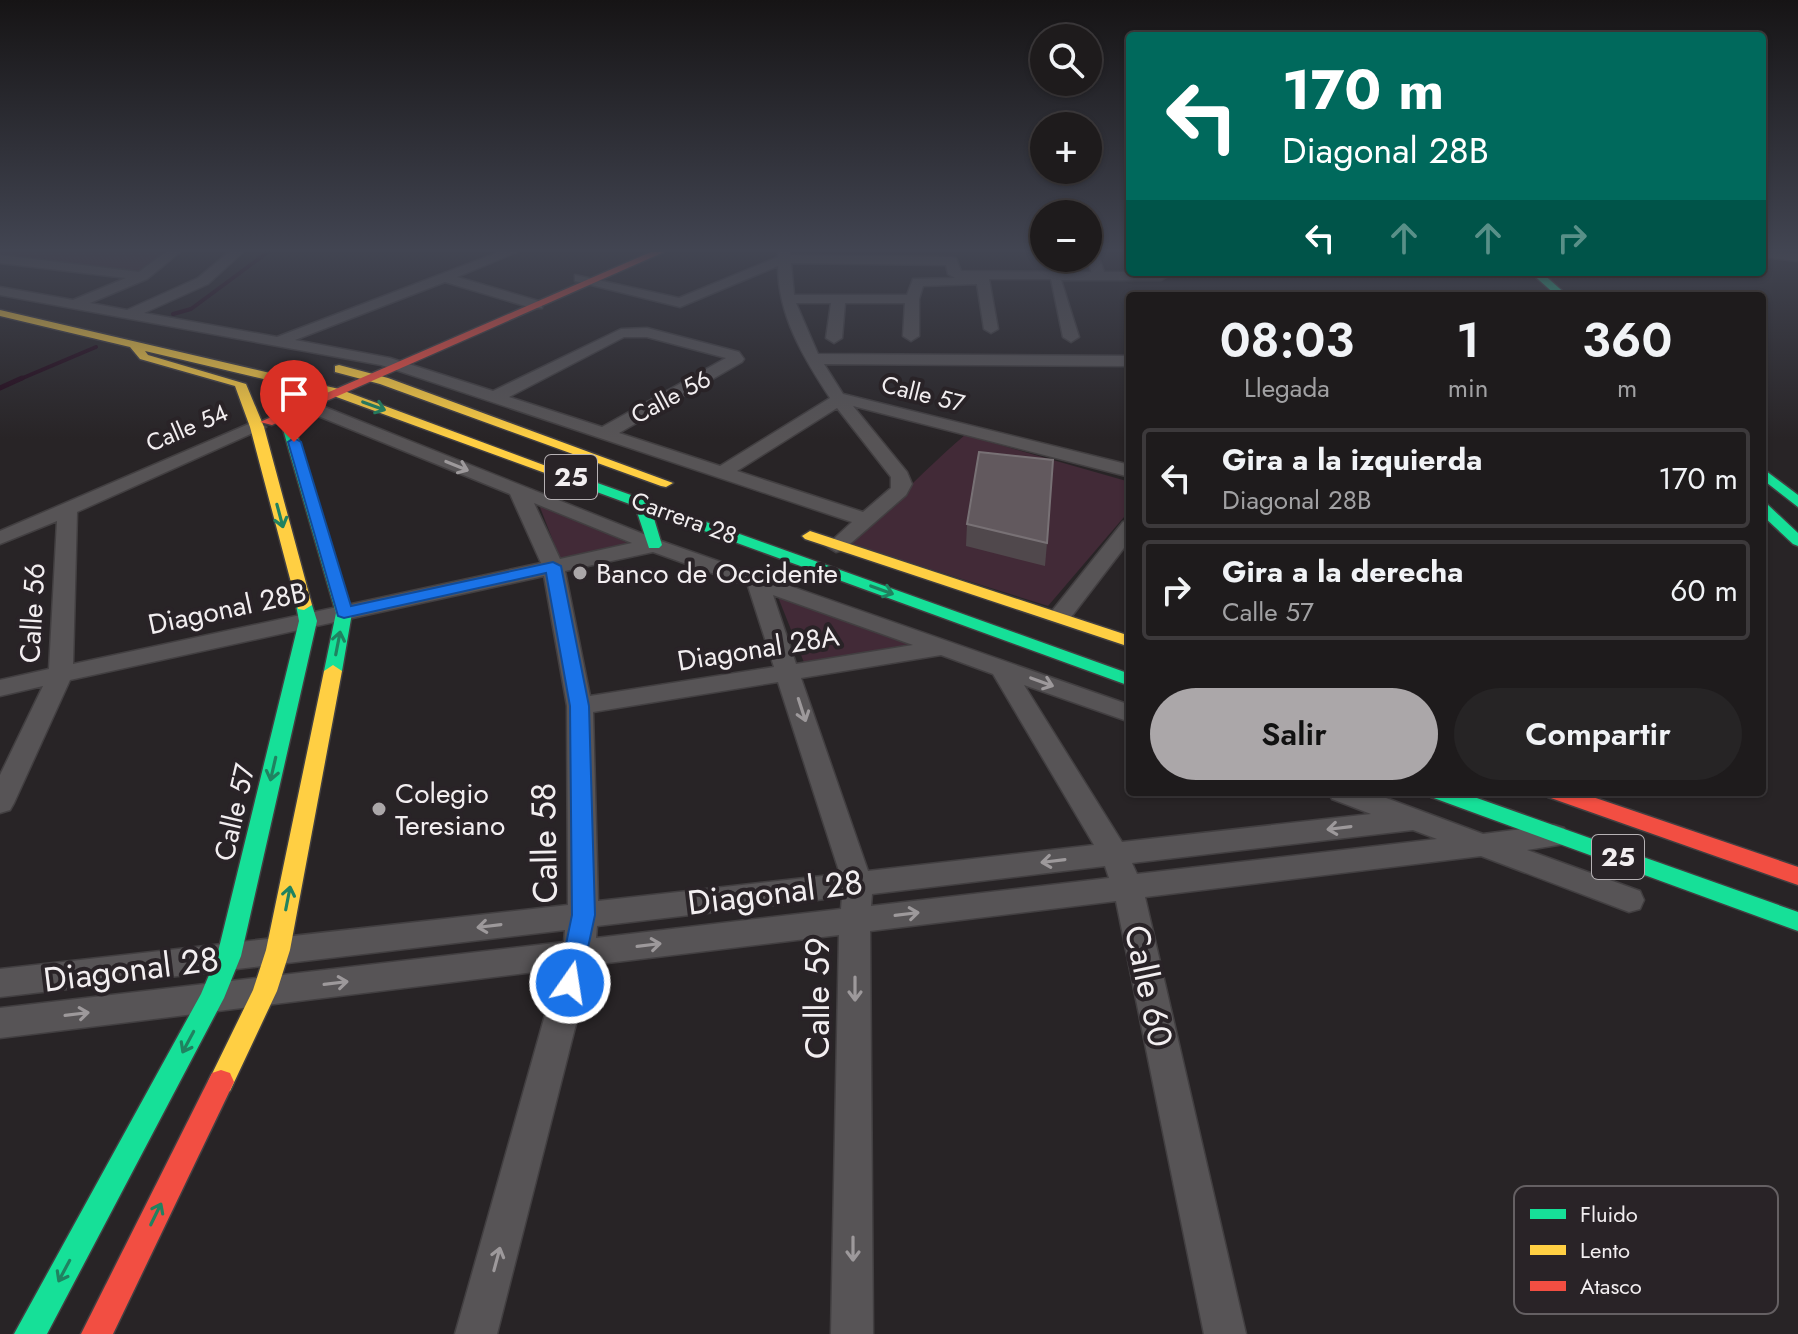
<!DOCTYPE html>
<html lang="es">
<head>
<meta charset="utf-8">
<style>
  body { margin:0; font-family:Jost,sans-serif; background:#262425; color:#f1f3f6; height:100vh; display:flex; flex-direction:column; font-size:30px; white-space:nowrap }
  * { box-sizing:border-box; margin:0 }
  p { font-size:26px; color:#a1a1a3 }
  .icon { flex:none; width:44px; height:44px; fill:none; stroke:currentColor; stroke-width:2; stroke-linecap:round; stroke-linejoin:round }
  .map { position:relative; flex:1; overflow:hidden }
  .drawer { position:absolute; left:1126px; top:292px; width:640px; height:504px; display:flex; flex-direction:column; background:#1e1b1c; border-radius:8px; box-shadow:0 2px 6px #0004,0 0 0 2px #3c393b }
  .drawer>* { flex:none }
  .guide { position:absolute; left:1126px; top:32px; width:640px; height:244px; border-radius:8px; box-shadow:0 2px 6px #0004,0 0 0 2px #3c393b; background:#00695c; color:#fff; overflow:hidden }
  .tools { position:absolute; left:1030px; top:24px; display:grid; gap:16px }
  .tools a { display:grid; place-items:center; width:72px; height:72px; border-radius:50%; background:#1e1b1c; box-shadow:0 2px 6px #0004,0 0 0 2px #3c393b; font-size:40px }
  .pin { position:absolute; display:grid; place-items:center; width:68px; height:68px; color:#fff; margin:-82px -34px; border-radius:50% 50% 50% 0; rotate:-45deg; box-shadow:0 0 8px #0007 }
  .pin .icon { rotate:45deg }
  .me { position:absolute; width:88px; margin:-44px; rotate:13deg; stroke-linejoin:round; filter:drop-shadow(0 0 6px #0008) }
  .turn { display:flex; align-items:center; gap:28px; height:168px; padding:0 24px; font-size:36px }
  .turn .icon { width:104px; height:104px; stroke-width:2.5 }
  .turn b { display:block; font-size:56px; line-height:68px }
  .lanes { display:flex; align-items:center; height:76px; padding:0 24px; background:#0003; justify-content:center; gap:40px; direction:ltr }
  .lanes .off { opacity:.35 }
  .eta { display:flex; justify-content:space-evenly; align-items:center; height:136px; text-align:center }
  .eta b { font-size:48px; font-weight:600; line-height:56px }
  .primary-button { display:flex; gap:16px; margin-top:auto; padding:16px 24px }
  .primary-button a { flex:1; height:92px; border-radius:48px; background:#aba7a9; color:#111; font-size:32px; font-weight:600; line-height:92px; text-align:center }
  .primary-button a+a { background:#262425; color:#f1f3f6 }
  ul { padding:0; list-style:none }
  li { display:flex; align-items:center; gap:24px; height:100px; margin:0 16px 12px; padding:0 8px; border:4px solid #3c393b; border-radius:8px }
  li div { flex:1 }
  li b { display:block; font-size:30px }
  li em { font-style:normal }
  .map>svg:first-child { display:block }
  .green { fill:#422a37 }
  .lines { fill:none; stroke-linecap:round; stroke-linejoin:round }
  .stream-far1 { stroke:#230819; stroke-width:4 }
  .stream { stroke:#230819; stroke-width:5 }
  .street-casing { stroke:#423f41; stroke-width:3 }
  .fast-casing { stroke:#423f41; stroke-width:3 }
  .slow-casing { stroke:#423f41; stroke-width:3 }
  .jam-casing { stroke:#423f41; stroke-width:3 }
  .street { fill:#575456; fill-rule:evenodd }
  .fast { fill:#16e098; fill-rule:evenodd }
  .slow { fill:#ffcf43; fill-rule:evenodd }
  .jam { fill:#f24e42; fill-rule:evenodd }
  .wall { fill:#50484c }
  .building { fill:#62595e; stroke:#787175; stroke-width:2 }
  .oneway { stroke:#208260 }
  .oneway2 { stroke:#9d999b }
  .route { fill:#1a73e8; stroke:#114b97; stroke-width:2 }
  .poi-dot { fill:#aba7a9; stroke:#292327; stroke-width:3 }
  .labels { text-anchor:middle; stroke-width:8; stroke-linejoin:round; paint-order:stroke }
  .far-street-label { font-size:24px; fill:#f2eef0; stroke:#292327 }
  .shield { fill:#292327; stroke:#b6b1b4; stroke-width:2 }
  .shield-label { font-size:26px; font-weight:bold; fill:#f2eef0 }
  .poi-label { font-size:28px; fill:#f2eef0; stroke:#292327; text-anchor:start }
  .street-label { font-size:28px; fill:#f2eef0; stroke:#292327 }
  .near-street-label { font-size:34px; fill:#f2eef0; stroke:#292327 }
  .key { fill:#292327; stroke:#656063; stroke-width:2 }
  .key-label { font-size:22px; fill:#f2eef0 }
</style>
</head>
<body>
<div class="map">
<svg width="1798" height="1334" viewBox="0 0 1798 1334">
  <rect width="100%" height="100%" fill="#282426"/>
  <g class="green">
    <path d="M 0,252 L 172,252 L 142,276 L 0,259 Z"/>
    <path d="M 965,435 L 1130,482 L 1130,510 L 1048,606 L 850,544 C 889,508 924,470 965,435 Z"/>
    <path d="M 538,502 L 630,544 L 560,559 Z"/>
    <path d="M 778,597 L 913,644 L 805,665 Z"/>
  </g>
  <g class="lines">
    <g class="stream-far1">
      <path d="M 173,314 L 191,309 L 268,252"/>
      <path d="M 18,380 L 96,347"/>
    </g>
    <path class="stream" d="M 0,388 L 22,378"/>
    <g class="street-casing">
      <g id="street">
        <path d="M 166,252 L 180,252 L 147,279 L 90,303 L 127,310 L 198,278 L 229,252 L 243,252 L 208,284 L 144,313 L 277,337 L 499,252 L 517,252 L 457,277 L 542,302 L 542,308 L 532,308 L 445,282 L 295,340 L 390,358 L 493,391 L 621,329 L 647,328 L 739,352 L 744,359 L 742,362 L 619,433 L 720,466 L 830,398 C 803,357 778,315 778,266 L 680,307 L 575,281 L 575,275 L 679,298 L 778,257 L 778,252 L 790,252 L 790,255 L 951,257 L 956,258 L 961,271 L 1091,272 L 1088,252 L 1097,252 L 1104,272 L 1175,272 L 1161,280 L 1061,280 L 1079,337 L 1071,342 L 1063,337 L 1051,279 L 989,279 L 998,329 L 991,333 L 984,329 L 977,284 L 923,286 L 919,299 L 919,336 L 911,341 L 903,336 L 905,303 L 845,303 L 842,338 L 834,343 L 826,338 L 831,303 L 796,303 L 818,354 L 1130,356 L 1130,366 L 824,364 L 843,394 L 1130,465 L 1130,477 L 853,406 L 907,472 L 912,484 L 906,495 L 843,550 L 836,552 L 826,546 L 852,522 L 381,365 L 0,295 L 0,287 L 73,300 L 126,278 L 0,263 L 0,255 L 139,272 ZM 791,263 L 946,265 L 948,274 L 955,278 L 913,279 L 907,295 L 794,295 ZM 624,337 L 647,337 L 726,358 L 602,427 L 509,397 ZM 837,408 L 891,477 L 891,488 L 863,512 L 737,471 Z"/>
        <path d="M 1762,252 L 1798,253 L 1798,261 L 1762,257 Z"/>
        <path d="M 307,400 L 661,541 L 1130,705 L 1130,722 L 1024,685 L 1122,842 L 1371,814 L 1332,799 L 1328,792 L 1370,792 L 1483,834 L 1554,825 L 1564,828 L 1568,836 L 1564,844 L 1527,850 L 1640,891 L 1644,900 L 1640,909 L 1629,912 L 1481,856 L 1145,897 L 1246,1334 L 1204,1334 L 1116,901 L 870,931 L 873,1334 L 831,1334 L 839,935 L 591,965 L 497,1334 L 455,1334 L 558,969 L 0,1038 L 0,1008 L 564,942 L 565,930 L 0,997 L 0,969 L 568,905 L 567,706 L 544,576 L 70,680 L 14,803 L 10,810 L 0,813 L 0,775 L 43,686 L 0,696 L 0,680 L 49,669 L 57,521 L 0,544 L 0,531 L 251,423 L 257,422 L 266,427 L 77,512 L 73,664 L 541,563 L 510,494 L 301,409 L 299,405 ZM 534,503 L 632,543 L 560,559 ZM 653,552 L 748,586 L 774,667 L 590,696 L 565,571 ZM 773,595 L 913,645 L 796,664 ZM 941,655 L 993,674 L 1094,845 L 868,871 L 801,678 ZM 778,682 L 840,874 L 598,901 L 593,712 ZM 1413,830 L 1437,839 L 1137,874 L 1132,863 ZM 1105,866 L 1109,878 L 871,906 L 872,894 ZM 842,897 L 841,909 L 596,938 L 597,926 Z"/>
        <path d="M 1130,520 L 1130,540 L 1068,621 L 1052,621 L 1049,616 L 1052,611 L 1123,522 Z"/>
      </g>
    </g>
    <g class="fast-casing">
      <g id="fast">
        <path d="M 1530,272 L 1541,272 L 1568,296 L 1557,296 Z"/>
        <path d="M 282,401 L 288,405 L 352,613 L 342,671 L 333,677 L 324,671 L 336,613 L 276,405 Z"/>
        <path d="M 550,466 L 1130,674 L 1130,686 L 652,512 L 662,545 L 659,548 L 649,548 L 635,506 L 545,473 L 545,467 Z"/>
        <path d="M 1762,468 L 1798,495 L 1798,507 L 1762,479 Z"/>
        <path d="M 1762,503 L 1767,504 L 1798,533 L 1798,546 L 1793,544 L 1762,515 Z"/>
        <path d="M 304,600 L 312,605 L 317,621 L 241,956 L 224,998 L 47,1334 L 14,1334 L 201,994 L 217,956 L 299,621 L 296,605 Z"/>
        <path d="M 1428,792 L 1460,792 L 1798,912 L 1798,931 L 1431,797 Z"/>
      </g>
    </g>
    <g class="slow-casing">
      <g id="slow">
        <path d="M 0,310 L 339,389 L 557,470 L 555,473 L 545,473 L 331,395 L 145,351 L 148,355 L 246,384 L 264,427 L 312,605 L 304,610 L 298,609 L 250,427 L 235,386 L 140,359 L 130,347 L 0,316 Z"/>
        <path d="M 339,365 L 388,378 L 673,483 L 666,487 L 661,486 L 380,384 L 335,372 L 335,366 Z"/>
        <path d="M 810,531 L 1130,636 L 1130,647 L 805,539 L 802,536 Z"/>
        <path d="M 333,665 L 342,671 L 290,950 L 277,991 L 230,1091 L 221,1094 L 212,1091 L 208,1082 L 253,990 L 266,950 L 324,671 Z"/>
      </g>
    </g>
    <g class="jam-casing">
      <g id="jam">
        <path d="M 651,252 L 664,252 L 272,425 L 260,422 Z"/>
        <path d="M 1545,792 L 1578,792 L 1798,867 L 1798,885 L 1548,797 Z"/>
        <path d="M 221,1070 L 230,1073 L 234,1082 L 113,1334 L 81,1334 L 212,1073 Z"/>
      </g>
    </g>
    <use href="#street" class="street"/>
    <use href="#fast" class="fast"/>
    <use href="#slow" class="slow"/>
    <use href="#jam" class="jam"/>
  </g>
  <path class="wall" d="M 967,524 L 1047,543 L 1045,566 L 966,546 Z"/>
  <path class="building" d="M 979,452 L 1053,460 L 1047,543 L 967,524 Z"/>
  <defs><path id="oneway-shaft" d="M-6 0H5M1.5-3L5.5 0L1.5 3" fill="none" stroke-width="1.6" stroke-linecap="round" stroke-linejoin="round" transform="scale(2)"/></defs>
  <g class="oneway">
    <use href="#oneway-shaft" transform="translate(374 406) rotate(20)"/>
    <use href="#oneway-shaft" transform="translate(280 516) rotate(75)"/>
    <use href="#oneway-shaft" transform="translate(882 590) rotate(20)"/>
    <use href="#oneway-shaft" transform="translate(338 643) rotate(-79)"/>
    <use href="#oneway-shaft" transform="translate(273 769) rotate(103)"/>
    <use href="#oneway-shaft" transform="translate(288 898) rotate(-79)"/>
    <use href="#oneway-shaft" transform="translate(188 1042) rotate(118)"/>
    <use href="#oneway-shaft" transform="translate(156 1214) rotate(-64)"/>
    <use href="#oneway-shaft" transform="translate(64 1271) rotate(118)"/>
  </g>
  <g class="oneway2">
    <use href="#oneway-shaft" transform="translate(457 466) rotate(22)"/>
    <use href="#oneway-shaft" transform="translate(1042 682) rotate(20)"/>
    <use href="#oneway-shaft" transform="translate(802 710) rotate(72)"/>
    <use href="#oneway-shaft" transform="translate(1339 828) rotate(173)"/>
    <use href="#oneway-shaft" transform="translate(1053 861) rotate(173)"/>
    <use href="#oneway-shaft" transform="translate(907 914) rotate(-7)"/>
    <use href="#oneway-shaft" transform="translate(489 926) rotate(173)"/>
    <use href="#oneway-shaft" transform="translate(649 945) rotate(-7)"/>
    <use href="#oneway-shaft" transform="translate(336 983) rotate(-7)"/>
    <use href="#oneway-shaft" transform="translate(855 989) rotate(90)"/>
    <use href="#oneway-shaft" transform="translate(77 1014) rotate(-7)"/>
    <use href="#oneway-shaft" transform="translate(853 1249) rotate(90)"/>
    <use href="#oneway-shaft" transform="translate(497 1259) rotate(-75)"/>
  </g>
  <linearGradient id="sky" x2="0" y2="1"><stop stop-color="#161415"/><stop offset="0.57" stop-color="#424552"/><stop offset="1" stop-color="#424552" stop-opacity="0"/></linearGradient>
  <rect width="1798" height="439" fill="url(#sky)"/>
  <path class="route" d="M 294,438 L 301,442 L 351,606 L 553,562 L 561,566 L 589,706 L 595,915 L 579,990 L 570,993 L 562,990 L 558,983 L 572,915 L 570,706 L 546,573 L 344,618 L 338,616 L 288,442 Z"/>
  <g class="poi-dot">
    <circle cx="580" cy="573" r="8"/>
    <circle cx="379" cy="809" r="8"/>
  </g>
  <g class="labels">
    <g class="far-street-label">
      <text transform="translate(923 394) rotate(14)" y="8">Calle 57</text>
      <text transform="translate(671 397) rotate(-28)" y="8">Calle 56</text>
      <text transform="translate(187 428) rotate(-23)" y="8">Calle 54</text>
      <text transform="translate(684 518) rotate(20)" y="8">Carrera 28</text>
    </g>
    <g class="shield">
      <rect x="545" y="455" width="52" height="44" rx="6"/>
      <rect x="1592" y="835" width="52" height="44" rx="6"/>
    </g>
    <g class="shield-label">
      <text x="571" y="486">25</text>
      <text x="1618" y="866">25</text>
    </g>
    <g class="poi-label">
      <text x="596" y="583">Banco de Occidente</text>
      <text x="395" y="803">Colegio<tspan x="395" dy="32">Teresiano</tspan></text>
    </g>
    <g class="street-label">
      <text transform="translate(227 608) rotate(-12)" y="10">Diagonal 28B</text>
      <text transform="translate(32 613) rotate(-87)" y="10">Calle 56</text>
      <text transform="translate(758 648) rotate(-9)" y="10">Diagonal 28A</text>
      <text transform="translate(234 812) rotate(-77)" y="10">Calle 57</text>
    </g>
    <g class="near-street-label">
      <text transform="translate(544 843) rotate(-91)" y="12">Calle 58</text>
      <text transform="translate(775 892) rotate(-7)" y="12">Diagonal 28</text>
      <text transform="translate(131 969) rotate(-7)" y="12">Diagonal 28</text>
      <text transform="translate(1149 986) rotate(78)" y="12">Calle 60</text>
      <text transform="translate(817 998) rotate(-90)" y="12">Calle 59</text>
    </g>
  </g>
  <rect x="1514" y="1186" width="264" height="128" rx="12" class="key"/>
  <rect x="1530" y="1209" width="36" height="10" fill="#16e098"/>
  <rect x="1530" y="1245" width="36" height="10" fill="#ffcf43"/>
  <rect x="1530" y="1281" width="36" height="10" fill="#f24e42"/>
  <g class="key-label">
    <text x="1580" y="1222">Fluido</text>
    <text x="1580" y="1258">Lento</text>
    <text x="1580" y="1294">Atasco</text>
  </g>
</svg>
<div class="tools">
<a><svg class="icon" aria-label="search" viewBox="0 0 24 24"><circle cx="10" cy="10" r="6"/><path d="M15 15l6 6"/></svg></a>
<a>+</a>
<a>−</a>
</div>
<div class="pin" style="left:294px;top:442px;background:#d93025"><svg class="icon" aria-label="arrive" viewBox="0 0 24 24"><path d="M6 21V4h12l-3 4 3 4H6"/></svg></div>
<svg class="me" style="left:570px;top:983px" viewBox="-20 -20 40 40"><circle r="17" fill="#1a73e8" stroke="#fff" stroke-width="3"/><path d="M0-11L8 9 0 5-8 9z" fill="#fff"/></svg>
<div class="guide">
<div class="turn"><svg class="icon" aria-label="left" viewBox="0 0 24 24"><path d="M17 20v-9H6M10 6l-5 5 5 5"/></svg><div><b>170 m</b>Diagonal 28B</div></div>
<div class="lanes"><svg class="icon" aria-label="left" viewBox="0 0 24 24"><path d="M17 20v-9H6M10 6l-5 5 5 5"/></svg><svg class="icon off" aria-label="ahead" viewBox="0 0 24 24"><path d="M12 20V5M6 11l6-6 6 6"/></svg><svg class="icon off" aria-label="ahead" viewBox="0 0 24 24"><path d="M12 20V5M6 11l6-6 6 6"/></svg><svg class="icon off" aria-label="right" viewBox="0 0 24 24"><path d="M7 20v-9h11M14 6l5 5-5 5"/></svg></div>
</div>
<section class="drawer">
<div class="eta">
<div><b>08:03</b><p>Llegada</p></div>
<div><b>1</b><p>min</p></div>
<div><b>360</b><p>m</p></div>
</div>
<ul>
<li><svg class="icon" aria-label="left" viewBox="0 0 24 24"><path d="M17 20v-9H6M10 6l-5 5 5 5"/></svg><div><b>Gira a la izquierda</b><p>Diagonal 28B</p></div><em>170 m</em></li>
<li><svg class="icon" aria-label="right" viewBox="0 0 24 24"><path d="M7 20v-9h11M14 6l5 5-5 5"/></svg><div><b>Gira a la derecha</b><p>Calle 57</p></div><em>60 m</em></li>
</ul>
<div class="primary-button"><a>Salir</a><a>Compartir</a></div>
</section>
</div>
</body>
</html>
